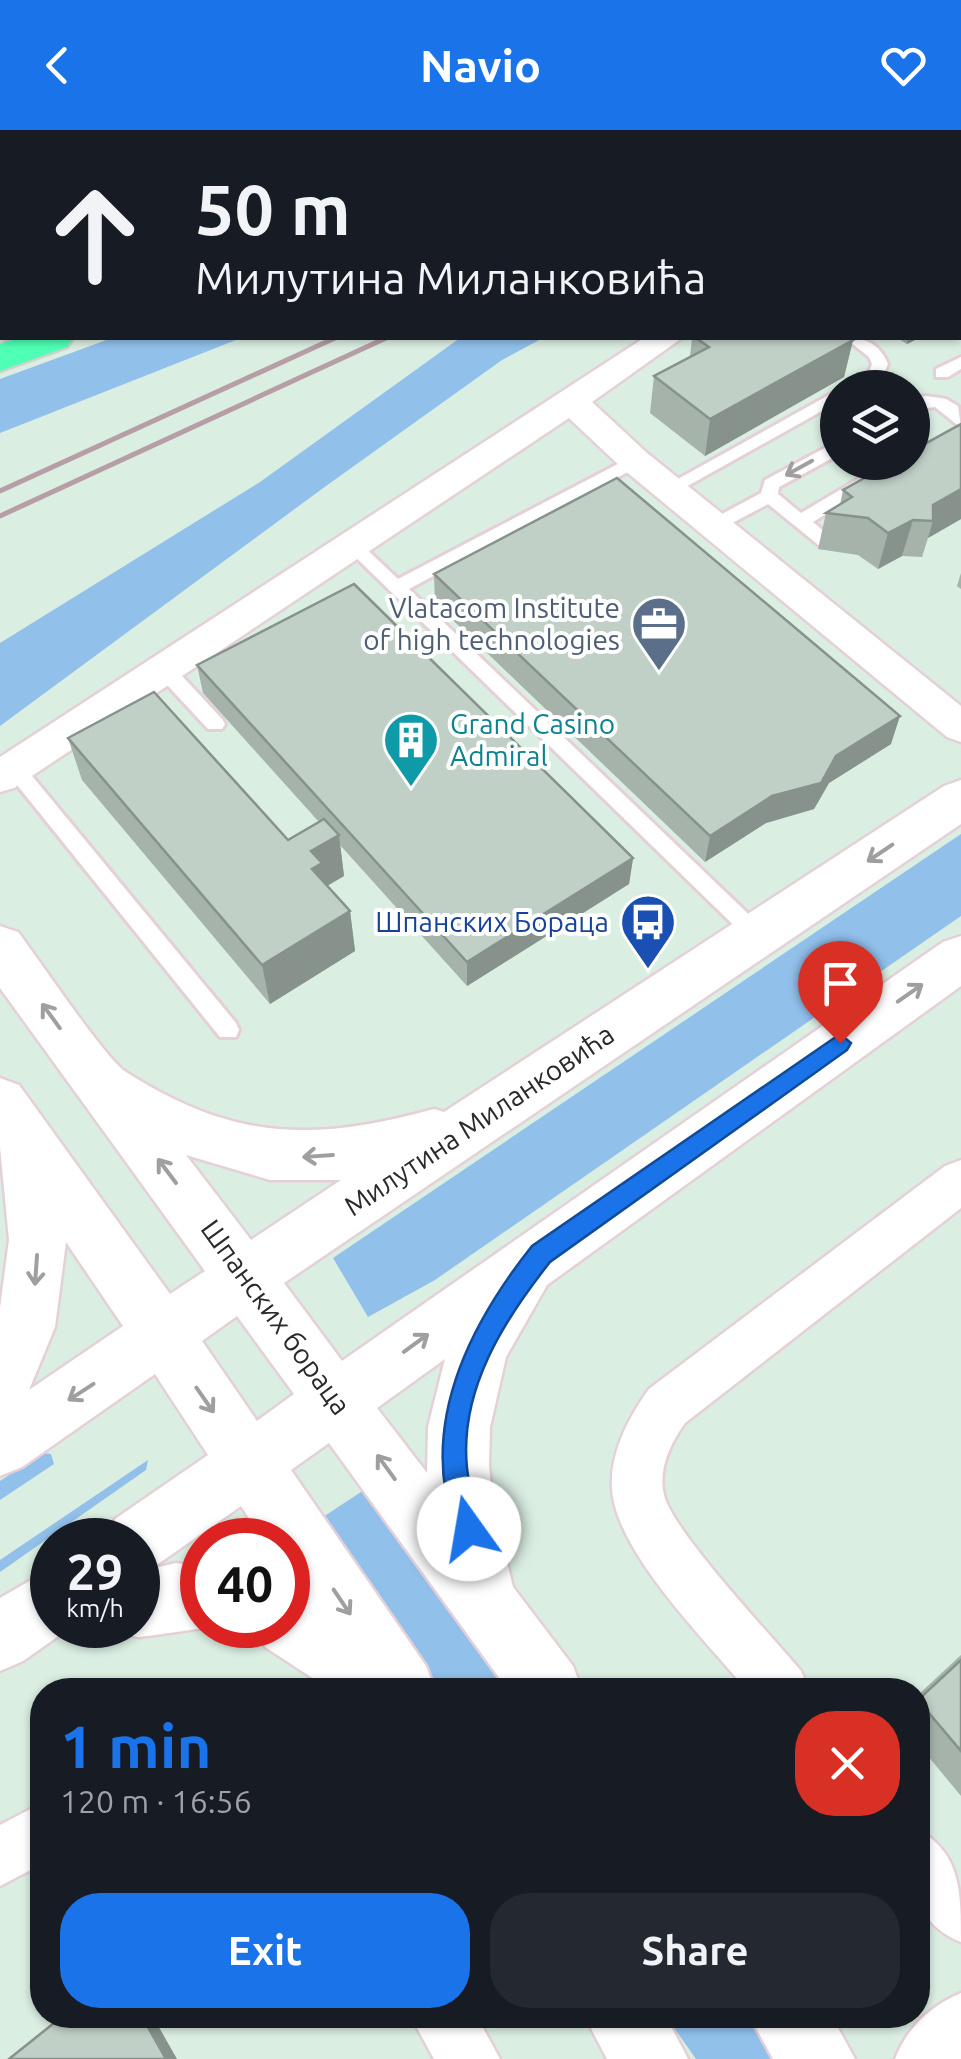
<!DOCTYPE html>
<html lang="en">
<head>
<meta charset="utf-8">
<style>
  body { margin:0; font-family:Ubuntu,sans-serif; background:#242831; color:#f1f3f6; height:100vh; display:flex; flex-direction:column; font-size:38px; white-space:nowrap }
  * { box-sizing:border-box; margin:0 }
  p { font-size:32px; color:#9ea1a6 }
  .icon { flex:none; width:55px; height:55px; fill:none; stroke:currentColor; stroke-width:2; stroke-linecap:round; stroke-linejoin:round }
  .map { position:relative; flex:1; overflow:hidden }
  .side { position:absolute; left:30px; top:1548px; width:900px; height:350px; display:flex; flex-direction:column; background:#171b24; border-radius:40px; box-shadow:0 2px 8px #0004 }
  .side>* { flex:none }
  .guide { position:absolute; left:0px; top:0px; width:962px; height:210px; box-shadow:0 2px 8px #0004; background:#171b24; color:#f1f3f6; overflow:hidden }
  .tools { position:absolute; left:820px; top:240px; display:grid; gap:20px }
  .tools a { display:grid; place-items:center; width:110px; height:110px; border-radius:50%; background:#171b24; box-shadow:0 2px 8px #0004; font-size:50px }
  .speed { position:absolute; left:30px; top:1388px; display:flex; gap:20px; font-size:50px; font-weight:700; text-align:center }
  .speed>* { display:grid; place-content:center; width:130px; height:130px; border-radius:50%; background:#171b24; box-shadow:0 2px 8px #0004; line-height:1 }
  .speed small { font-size:25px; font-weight:400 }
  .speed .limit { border:15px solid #d22; background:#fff; color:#111 }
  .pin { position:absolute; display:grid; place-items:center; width:85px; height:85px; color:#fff; margin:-102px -42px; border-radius:50% 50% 50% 0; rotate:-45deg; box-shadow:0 0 10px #0007 }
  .pin .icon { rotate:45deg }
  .me { position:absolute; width:110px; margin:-55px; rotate:347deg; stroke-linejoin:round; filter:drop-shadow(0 0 8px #0008) }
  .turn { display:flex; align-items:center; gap:35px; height:210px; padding:0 30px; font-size:45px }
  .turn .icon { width:130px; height:130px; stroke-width:2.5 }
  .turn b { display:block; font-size:70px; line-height:85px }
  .round { display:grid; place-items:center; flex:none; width:105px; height:105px; border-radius:40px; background:#242831 }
  .headline { display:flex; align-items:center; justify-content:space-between; height:170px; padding:0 30px }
  h1 { font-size:60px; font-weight:700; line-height:75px; color:#1a73e8 }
  .primary-button { display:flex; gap:20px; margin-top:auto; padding:20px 30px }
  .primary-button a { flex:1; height:115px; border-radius:40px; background:#1a73e8; color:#fff; font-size:40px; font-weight:700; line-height:115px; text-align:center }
  .primary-button a+a { background:#242831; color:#f1f3f6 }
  header { display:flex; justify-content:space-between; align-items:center; height:130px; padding:0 30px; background:#1a73e8; color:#fff; font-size:45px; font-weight:700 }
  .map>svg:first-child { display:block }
  .green { fill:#91c0eb }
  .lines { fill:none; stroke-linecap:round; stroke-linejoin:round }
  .lane-casing { stroke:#e5d0d8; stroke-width:6 }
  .street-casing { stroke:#e5d0d8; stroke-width:5 }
  .secondary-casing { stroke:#e5d0d8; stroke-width:5 }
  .primary-casing { stroke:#d0d0d0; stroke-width:5 }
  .lane { fill:#fff; fill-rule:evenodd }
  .street { fill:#fff; fill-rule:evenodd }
  .secondary { fill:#fff; fill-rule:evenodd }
  .primary { fill:#4fffb5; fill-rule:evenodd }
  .rail { stroke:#b79da5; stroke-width:5 }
  .wall { fill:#a5b3ab }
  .shaded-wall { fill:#86928b }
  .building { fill:#c0d0c7; stroke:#86928b; stroke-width:2.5 }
  .oneway { stroke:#9f9f9f }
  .route { fill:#1a73e8; stroke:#114b97; stroke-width:2.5 }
  .labels { text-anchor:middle; stroke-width:8; stroke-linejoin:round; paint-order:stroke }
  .service-label { font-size:28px; fill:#4e5e75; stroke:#fff; text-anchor:end }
  .culture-label { font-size:28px; fill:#0d838f; stroke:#fff; text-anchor:start }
  .transit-label { font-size:28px; fill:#164399; stroke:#fff; text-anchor:end }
  .street-label { font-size:28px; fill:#2a2a2a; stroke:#fff }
</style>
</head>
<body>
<header><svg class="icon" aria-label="back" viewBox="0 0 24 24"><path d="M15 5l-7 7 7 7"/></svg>Navio<svg class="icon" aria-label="heart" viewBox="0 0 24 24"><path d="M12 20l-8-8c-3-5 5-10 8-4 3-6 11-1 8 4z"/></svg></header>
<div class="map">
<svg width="961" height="1929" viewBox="0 0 961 1929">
  <rect width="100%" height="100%" fill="#dbeee2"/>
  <g class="green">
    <path d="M 112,208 L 241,208 L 0,303 L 0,249 Z"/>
    <path d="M 460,208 L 543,208 L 502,230 L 326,356 L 0,596 L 0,513 L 260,352 Z"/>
    <path d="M 961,704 L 961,786 L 435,1150 L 368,1187 L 333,1128 Z"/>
    <path d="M 43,1323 L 51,1324 L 54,1334 L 0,1370 L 0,1351 Z"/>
    <path d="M 148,1330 L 146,1340 L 0,1442 L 0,1430 Z"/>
    <path d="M 370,1356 L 517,1560 L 436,1560 L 317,1391 Z"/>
    <path d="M 665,1885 L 751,1885 L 782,1929 L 696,1929 Z"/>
  </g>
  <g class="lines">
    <g class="lane-casing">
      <g id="lane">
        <path d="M 845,208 C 865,207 880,214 888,234 C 880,256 866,258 844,258 L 869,242 L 872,234 L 869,227 Z"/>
        <path d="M 961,227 L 961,239 L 948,247 L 936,247 L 936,239 Z"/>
        <path d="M 838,260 L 838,272 L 675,363 L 669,365 L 660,359 Z"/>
        <path d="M 926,266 L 946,269 L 958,276 L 961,298 L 935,277 L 912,280 L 912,269 Z"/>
        <path d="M 838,311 L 838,325 L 779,357 L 778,364 L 801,383 L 887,332 L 909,332 L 813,392 L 833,409 L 833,417 L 821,417 L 768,374 L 721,399 L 709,399 L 709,391 L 761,363 L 765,350 Z"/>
        <path d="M 635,325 L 644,331 L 641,335 L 409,459 L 764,799 L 768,805 L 757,814 L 750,811 L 341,413 L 350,407 L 356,409 L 398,449 Z"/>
        <path d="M 164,532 L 171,534 L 222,589 L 225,594 L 222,599 L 208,599 L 157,544 L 157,534 Z"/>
        <path d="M 16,632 L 23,635 L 236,893 L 239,900 L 236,907 L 220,907 L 9,645 L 6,640 Z"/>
      </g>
    </g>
    <g class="street-casing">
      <g id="street">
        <path d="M 961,47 L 961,66 L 960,66 L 960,47 Z"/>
        <path d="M 644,208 L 682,208 L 592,272 L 647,323 L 961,576 L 961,612 L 947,607 L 623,339 L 569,288 L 14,658 L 0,662 L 0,627 Z"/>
        <path d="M 961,1030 L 961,1078 L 685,1293 C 670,1314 658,1339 664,1365 C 673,1402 772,1506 801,1541 L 809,1560 L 747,1560 C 707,1512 615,1421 612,1358 C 610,1322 629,1287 649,1259 L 945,1036 Z"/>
        <path d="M 42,1673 L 42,1734 L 0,1756 L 0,1695 Z"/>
        <path d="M 918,1700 C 961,1723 961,1762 961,1812 C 908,1790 915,1749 918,1700 Z"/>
        <path d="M 961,1863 L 961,1929 L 895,1929 C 907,1898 930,1876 961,1863 Z"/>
        <path d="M 410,1885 L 476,1885 L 500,1929 L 434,1929 Z"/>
      </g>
    </g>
    <g class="secondary-casing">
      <g id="secondary">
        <path d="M 961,650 L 961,694 L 284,1153 L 342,1231 L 943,812 L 961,806 L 961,856 L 547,1155 L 506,1227 L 490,1297 L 489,1336 L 493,1375 L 513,1457 L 573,1536 L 582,1560 L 508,1560 L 329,1313 L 291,1340 L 426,1536 L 435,1560 L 331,1560 L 265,1517 L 256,1495 L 288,1495 L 288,1461 L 300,1466 L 288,1447 L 288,1410 L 263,1410 L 241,1376 L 151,1439 L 176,1433 L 202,1437 L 202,1495 L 218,1495 C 213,1497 143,1507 138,1507 C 131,1506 121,1500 115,1497 L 138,1495 L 138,1410 L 107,1410 L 115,1389 L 208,1325 L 155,1244 L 22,1337 L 0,1346 L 0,1178 L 9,1110 L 0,1017 L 0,948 L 19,955 L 170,1164 L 205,1141 L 0,858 L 0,796 L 18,802 C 38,828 106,930 126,942 C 234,1011 314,1012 434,979 L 444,982 L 944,656 ZM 186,1025 L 270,1050 L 341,1050 L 251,1110 ZM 66,1112 L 123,1196 L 29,1260 L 55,1197 ZM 237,1186 L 294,1264 L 257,1291 L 202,1211 ZM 445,1229 L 428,1297 L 427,1343 L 377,1278 Z"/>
        <path d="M 52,1438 L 52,1495 L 74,1495 L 23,1531 L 0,1541 L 0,1468 Z"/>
        <path d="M 584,1885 L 665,1885 L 688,1929 L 607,1929 Z"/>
        <path d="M 749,1885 L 831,1885 L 855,1929 L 773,1929 Z"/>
      </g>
    </g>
    <g class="primary-casing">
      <g id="primary">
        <path d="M 2,124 L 2,148 L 0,149 L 0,125 Z"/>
        <path d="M 17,208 L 73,208 L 67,217 L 0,241 L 0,214 Z"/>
      </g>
    </g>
    <use href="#lane" class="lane"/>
    <use href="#street" class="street"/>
    <use href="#secondary" class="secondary"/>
    <use href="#primary" class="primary"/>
    <g class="rail">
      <path d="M 781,2 L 787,0"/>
      <path d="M 819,2 L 824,0"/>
      <path d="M 0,361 L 335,208"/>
      <path d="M 0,386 L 386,208"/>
    </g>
  </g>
  <g class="wall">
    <path d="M 692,208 L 849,208 L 853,210 L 844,247 L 705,326 L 650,283 L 654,246 L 690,227 Z"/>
    <path d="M 897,208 L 919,208 L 907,214 Z"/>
    <path d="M 843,360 L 961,389 L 928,408 L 922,427 L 902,426 L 878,439 L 858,425 L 818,419 L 826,383 L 840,375 Z"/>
    <path d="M 961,443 L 961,459 L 957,456 Z"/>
    <path d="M 434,444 L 891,614 L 829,653 L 814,679 L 766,693 L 705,732 L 435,473 Z"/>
    <path d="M 197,535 L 633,728 L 629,754 L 467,856 L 340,715 L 344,746 L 327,756 L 350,781 L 355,821 L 270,874 L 82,650 L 68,608 L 288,710 L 319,692 L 203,563 Z"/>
    <path d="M 961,1525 L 961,1666 L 918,1614 L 918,1565 Z"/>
  </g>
  <g class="shaded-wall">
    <path d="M 908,208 L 919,208 L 907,214 Z"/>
    <path d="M 853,210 L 844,247 L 705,326 L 710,289 Z"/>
    <path d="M 961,359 L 961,389 L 928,408 L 933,391 L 933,375 Z"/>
    <path d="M 913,390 L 902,426 L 878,439 L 888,403 Z"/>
    <path d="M 900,586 L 891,614 L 829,653 L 814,679 L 766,693 L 705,732 L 710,706 Z"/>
    <path d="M 339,705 L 344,746 L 325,757 L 318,779 L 311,721 Z"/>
    <path d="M 633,728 L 629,754 L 467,856 L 467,832 Z"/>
    <path d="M 350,781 L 355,821 L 270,874 L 262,835 Z"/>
    <path d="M 141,1885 L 152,1885 L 177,1929 L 166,1929 Z"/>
  </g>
  <g class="building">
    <path d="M 960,117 L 961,118 L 960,159 Z"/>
    <path d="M 696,208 L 849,208 L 853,210 L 710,289 L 654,246 L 709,217 Z"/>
    <path d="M 961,294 L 961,359 L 933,375 L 933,391 L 913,390 L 888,403 L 868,388 L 826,383 L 852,367 L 843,360 L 893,332 L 912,332 L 912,321 Z"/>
    <path d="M 617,348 L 900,586 L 836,626 L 821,653 L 772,666 L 710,706 L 434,444 Z"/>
    <path d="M 354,454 L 633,728 L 467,832 L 197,535 Z"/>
    <path d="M 154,562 L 288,710 L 324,689 L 339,705 L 311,721 L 322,733 L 312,739 L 350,781 L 262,835 L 68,608 Z"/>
    <path d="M 961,1530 L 961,1621 L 918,1570 Z"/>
    <path d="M 64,1885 L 141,1885 L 166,1929 L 9,1929 Z"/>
  </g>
  <defs><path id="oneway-shaft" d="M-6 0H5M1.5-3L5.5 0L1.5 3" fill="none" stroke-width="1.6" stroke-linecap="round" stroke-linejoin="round" transform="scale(2.5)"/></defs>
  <g class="oneway">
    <use href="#oneway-shaft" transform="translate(799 338) rotate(151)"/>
    <use href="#oneway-shaft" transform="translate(880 723) rotate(146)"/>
    <use href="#oneway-shaft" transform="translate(910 863) rotate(-35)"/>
    <use href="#oneway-shaft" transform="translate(51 886) rotate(-126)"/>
    <use href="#oneway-shaft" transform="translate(318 1026) rotate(176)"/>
    <use href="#oneway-shaft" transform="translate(167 1041) rotate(-127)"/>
    <use href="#oneway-shaft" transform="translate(36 1140) rotate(94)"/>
    <use href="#oneway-shaft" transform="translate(416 1213) rotate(-36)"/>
    <use href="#oneway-shaft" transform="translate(81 1262) rotate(147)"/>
    <use href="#oneway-shaft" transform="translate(205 1270) rotate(55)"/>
    <use href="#oneway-shaft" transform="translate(386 1337) rotate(-126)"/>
    <use href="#oneway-shaft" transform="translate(342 1472) rotate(56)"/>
  </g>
  <path class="route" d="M 840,904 L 851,913 L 847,920 L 550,1132 C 504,1190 459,1260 467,1338 C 469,1358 477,1379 482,1399 L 478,1408 L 469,1412 L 459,1408 C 415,1302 466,1199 532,1116 Z"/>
  <defs>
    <g id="office-pin" transform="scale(2.875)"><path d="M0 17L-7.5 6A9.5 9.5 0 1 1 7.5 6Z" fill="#5c6f8a" stroke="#fff"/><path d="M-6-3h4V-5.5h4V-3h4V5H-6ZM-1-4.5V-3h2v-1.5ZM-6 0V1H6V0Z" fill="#fff"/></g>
    <g id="building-pin" transform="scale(2.875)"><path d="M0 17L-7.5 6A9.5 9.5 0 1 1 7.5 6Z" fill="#0f9aa8" stroke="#fff"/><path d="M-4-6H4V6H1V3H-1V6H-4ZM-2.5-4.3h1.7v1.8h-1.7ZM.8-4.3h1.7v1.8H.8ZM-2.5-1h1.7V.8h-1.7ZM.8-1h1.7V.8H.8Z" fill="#fff"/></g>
    <g id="bus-pin" transform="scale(2.875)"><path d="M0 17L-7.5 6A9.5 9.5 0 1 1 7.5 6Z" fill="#1a4fb4" stroke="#fff"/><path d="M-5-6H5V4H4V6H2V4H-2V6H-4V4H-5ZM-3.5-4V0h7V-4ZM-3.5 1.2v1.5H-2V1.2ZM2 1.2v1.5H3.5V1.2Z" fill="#fff"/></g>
  </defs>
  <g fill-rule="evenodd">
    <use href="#office-pin" x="659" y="494"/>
    <use href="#building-pin" x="411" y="610"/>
    <use href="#bus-pin" x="648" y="792"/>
  </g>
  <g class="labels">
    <g class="service-label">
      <text x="620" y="488">Vlatacom Institute<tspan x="620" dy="32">of high technologies</tspan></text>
    </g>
    <g class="culture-label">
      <text x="450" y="604">Grand Casino<tspan x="450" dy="32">Admiral</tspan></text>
    </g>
    <g class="transit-label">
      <text x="609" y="802">Шпанских Бораца</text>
    </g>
    <g class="street-label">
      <text transform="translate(479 990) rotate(-34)" y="10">Милутина Миланковића</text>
      <text transform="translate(276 1187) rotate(54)" y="10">Шпанских бораца</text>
    </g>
  </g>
</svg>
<div class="tools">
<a><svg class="icon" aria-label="layers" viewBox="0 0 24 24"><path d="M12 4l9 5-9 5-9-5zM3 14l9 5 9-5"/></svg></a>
</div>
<div class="speed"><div>29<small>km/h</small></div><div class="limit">40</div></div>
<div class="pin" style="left:840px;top:913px;background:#d93025"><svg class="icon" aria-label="arrive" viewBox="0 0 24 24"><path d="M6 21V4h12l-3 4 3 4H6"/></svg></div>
<svg class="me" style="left:469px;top:1399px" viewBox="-20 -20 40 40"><circle r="19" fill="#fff"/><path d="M0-13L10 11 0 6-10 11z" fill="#1a73e8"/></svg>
<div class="guide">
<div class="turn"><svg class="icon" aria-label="ahead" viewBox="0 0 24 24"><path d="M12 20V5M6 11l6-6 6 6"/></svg><div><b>50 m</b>Милутина Миланковића</div></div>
</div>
<section class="side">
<div class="headline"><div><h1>1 min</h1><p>120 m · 16:56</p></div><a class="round" style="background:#d93025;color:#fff"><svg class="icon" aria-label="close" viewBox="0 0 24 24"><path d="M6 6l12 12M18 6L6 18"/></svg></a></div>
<div class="primary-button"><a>Exit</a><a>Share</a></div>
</section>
</div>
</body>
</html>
